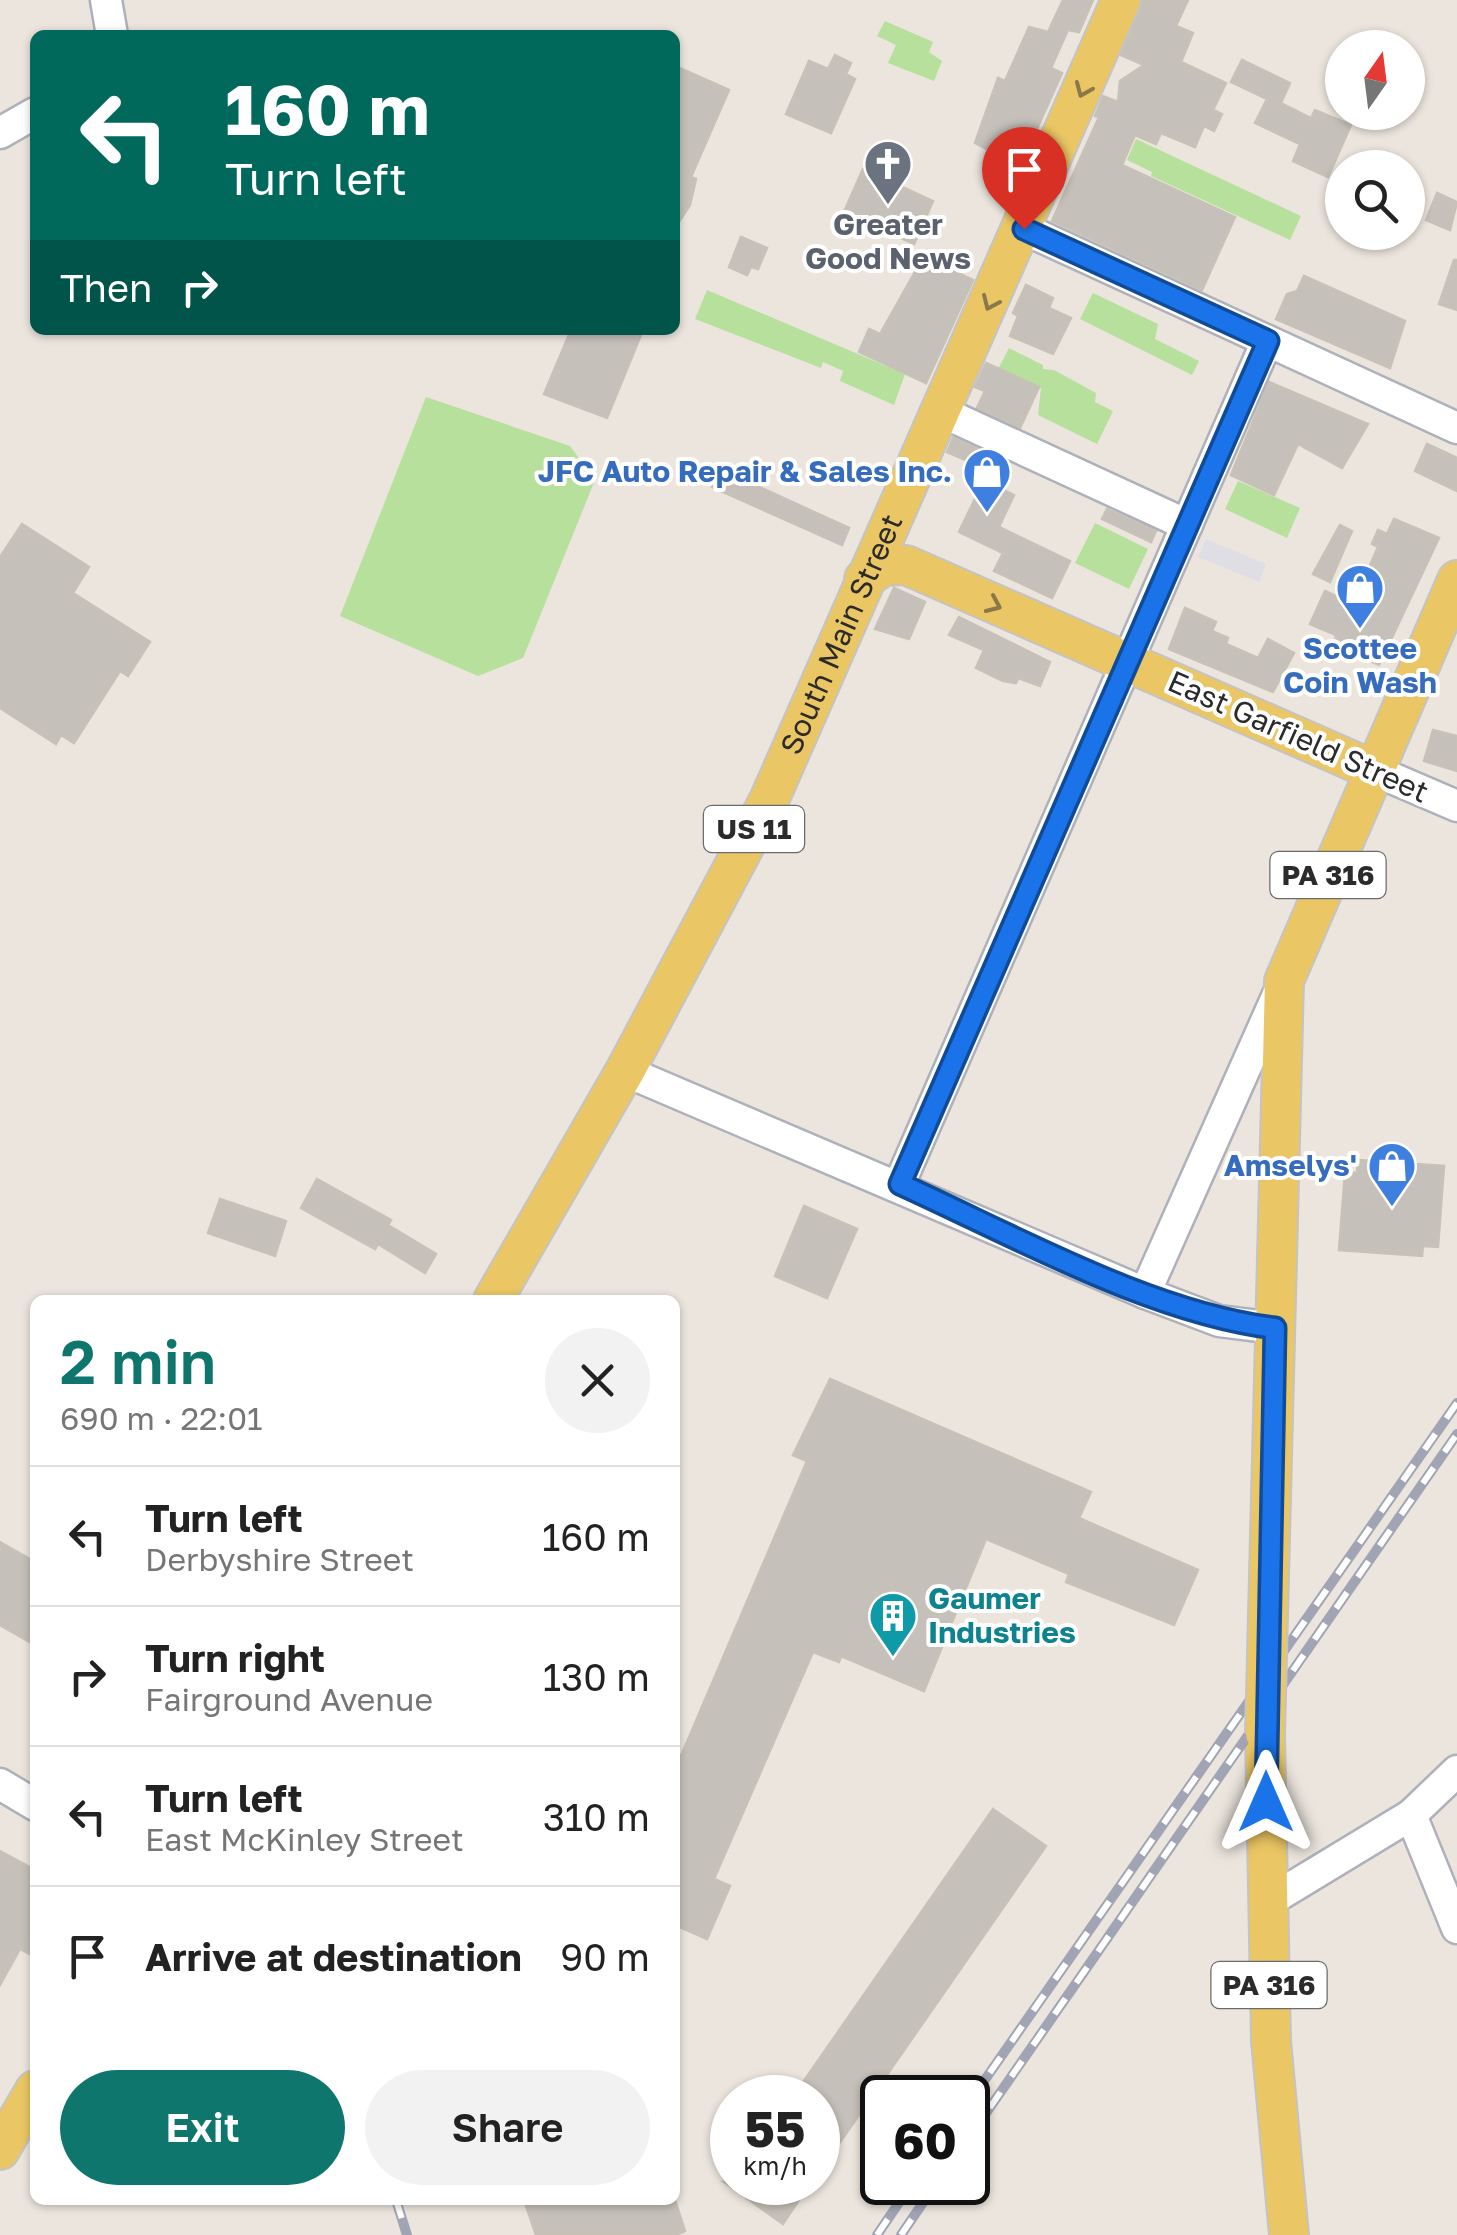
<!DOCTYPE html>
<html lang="en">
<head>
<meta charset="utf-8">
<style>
  body { margin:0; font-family:"Golos Text",sans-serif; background:#f2f2f2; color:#222; height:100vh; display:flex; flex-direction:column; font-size:38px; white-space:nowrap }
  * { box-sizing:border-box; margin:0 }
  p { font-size:32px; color:#767676 }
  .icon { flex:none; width:55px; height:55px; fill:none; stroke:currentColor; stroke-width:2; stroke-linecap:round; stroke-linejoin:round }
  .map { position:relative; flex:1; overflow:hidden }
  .side { position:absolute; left:30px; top:1295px; width:650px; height:910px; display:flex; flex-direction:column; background:#fff; border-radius:15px; box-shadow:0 2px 8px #0004 }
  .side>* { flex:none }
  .banner { position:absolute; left:30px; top:30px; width:650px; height:305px; border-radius:15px; box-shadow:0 2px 8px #0004; background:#00695c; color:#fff; overflow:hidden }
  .needle { width:65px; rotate:14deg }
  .tools { position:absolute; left:1325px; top:30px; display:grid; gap:20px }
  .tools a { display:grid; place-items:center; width:100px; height:100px; border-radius:50%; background:#fff; box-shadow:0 2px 8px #0004; font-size:50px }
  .speed { position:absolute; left:710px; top:2075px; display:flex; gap:20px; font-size:50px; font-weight:700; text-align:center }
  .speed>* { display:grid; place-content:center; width:130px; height:130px; border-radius:50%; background:#fff; box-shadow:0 2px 8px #0004; line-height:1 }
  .speed small { font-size:25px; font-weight:400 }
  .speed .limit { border:5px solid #111; border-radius:15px; background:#fff; color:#111 }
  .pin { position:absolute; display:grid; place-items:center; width:85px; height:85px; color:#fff; margin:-102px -42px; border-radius:50% 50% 50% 0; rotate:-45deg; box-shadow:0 0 10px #0007 }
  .pin .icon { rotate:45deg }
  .me { position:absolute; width:110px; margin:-55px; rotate:0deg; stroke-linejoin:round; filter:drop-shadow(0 0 8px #0008) }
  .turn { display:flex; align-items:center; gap:35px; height:210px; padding:0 30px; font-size:45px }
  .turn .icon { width:130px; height:130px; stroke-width:2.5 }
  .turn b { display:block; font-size:70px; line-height:85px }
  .then { display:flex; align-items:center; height:95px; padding:0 30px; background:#0003; gap:20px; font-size:38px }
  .round { display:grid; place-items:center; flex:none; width:105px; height:105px; border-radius:52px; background:#f2f2f2 }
  .overview { display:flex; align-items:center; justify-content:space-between; height:170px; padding:0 30px }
  h1 { font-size:60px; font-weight:600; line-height:75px; color:#0f766e }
  .cta { display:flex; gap:20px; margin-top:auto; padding:20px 30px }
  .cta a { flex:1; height:115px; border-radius:60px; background:#0f766e; color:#fff; font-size:40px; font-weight:600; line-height:115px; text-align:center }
  .cta a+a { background:#f2f2f2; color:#222 }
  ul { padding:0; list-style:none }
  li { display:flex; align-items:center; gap:30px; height:140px; padding:0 30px; border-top:2px solid #e0e0e0 }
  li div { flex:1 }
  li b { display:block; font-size:38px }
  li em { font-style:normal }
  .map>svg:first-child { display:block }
  .industrial { fill:#e0dee5 }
  .green { fill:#b6e09c }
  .building { fill:#c5c0b9; stroke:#c7c1b7; stroke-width:2.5 }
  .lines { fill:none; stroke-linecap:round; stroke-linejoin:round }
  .minor-casing { stroke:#aeb1bb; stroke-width:35 }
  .major-casing { stroke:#c4c4c4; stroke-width:42 }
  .minor { stroke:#fff; stroke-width:30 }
  .major { stroke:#ebc664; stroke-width:38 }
  .rail-casing { stroke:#a0a4b4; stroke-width:10 }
  .rail { stroke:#fff; stroke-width:6; stroke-dasharray:19; stroke-linecap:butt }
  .major-bridge-casing { stroke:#c4c4c4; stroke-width:42; stroke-linecap:butt }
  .major-bridge { stroke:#ebc664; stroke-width:38 }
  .oneway { stroke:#8b7848 }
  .route-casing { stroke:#114b97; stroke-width:25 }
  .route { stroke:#1a73e8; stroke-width:18 }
  .labels { text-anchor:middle; stroke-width:8; stroke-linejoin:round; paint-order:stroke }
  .shield { fill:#fff; stroke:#6b6b6b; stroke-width:2.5 }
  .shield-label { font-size:28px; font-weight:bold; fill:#2b2b2b }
  .worship-label { font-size:30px; font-weight:bold; fill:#5b616d; stroke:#fff }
  .shop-label { font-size:30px; font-weight:bold; fill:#366cbe; stroke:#fff; text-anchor:end }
  .street-label { font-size:30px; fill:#2b2b2b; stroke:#fff }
  .culture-label { font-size:30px; font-weight:bold; fill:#0d838f; stroke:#fff; text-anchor:start }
</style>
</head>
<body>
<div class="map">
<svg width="1457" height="2235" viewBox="0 0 1457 2235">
  <rect width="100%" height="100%" fill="#ece5de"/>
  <path class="industrial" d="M 1206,539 L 1266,564 L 1259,582 L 1198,557 Z"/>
  <g class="green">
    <path d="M 885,21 L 933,42 L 929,52 L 942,61 L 934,81 L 888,63 L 896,45 L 877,36 Z"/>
    <path d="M 1136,139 L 1301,216 L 1290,240 L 1151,176 L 1152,172 L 1127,160 Z"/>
    <path d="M 707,290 L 905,374 L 894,405 L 840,381 L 843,371 L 823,362 L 821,368 L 695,319 Z"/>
    <path d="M 1093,293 L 1158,324 L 1155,339 L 1199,361 L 1192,375 L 1080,319 Z"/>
    <path d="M 1009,348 L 1043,365 L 1043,369 L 1054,370 L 1096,393 L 1095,402 L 1113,411 L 1097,444 L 1038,415 L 1041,388 L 998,369 Z"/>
    <path d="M 426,397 L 570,446 L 595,480 L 523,658 L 478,676 L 340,616 Z"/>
    <path d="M 1238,481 L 1300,508 L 1287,538 L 1225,509 Z"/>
    <path d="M 1095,523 L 1148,549 L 1129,589 L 1075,563 Z"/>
  </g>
  <g class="building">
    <path d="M 1063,0 L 1093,0 L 1079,32 L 1068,30 L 1051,68 L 1062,73 L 1018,171 L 985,157 L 988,150 L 975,143 L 998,78 L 1005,81 L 1029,27 L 1048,32 Z"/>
    <path d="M 1143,0 L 1188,0 L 1176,26 L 1193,33 L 1181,62 L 1226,83 L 1213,110 L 1222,114 L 1214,131 L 1204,126 L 1195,147 L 1161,133 L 1156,144 L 1135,135 L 1122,165 L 1235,217 L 1202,290 L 1052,221 L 1099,117 L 1095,116 L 1103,96 L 1118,102 L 1120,81 L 1144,65 L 1121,55 Z"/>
    <path d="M 835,55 L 851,63 L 846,74 L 855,79 L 831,133 L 786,114 L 809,61 L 828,69 Z"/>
    <path d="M 1242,60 L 1290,83 L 1281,103 L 1311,118 L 1315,110 L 1351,125 L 1328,177 L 1293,161 L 1300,144 L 1255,123 L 1267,99 L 1231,82 Z"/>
    <path d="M 675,66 L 729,90 L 691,177 L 696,179 L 690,205 L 675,228 Z"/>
    <path d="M 863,169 L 933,201 L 914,244 L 844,212 Z"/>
    <path d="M 1437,193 L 1457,202 L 1450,230 L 1426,220 Z"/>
    <path d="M 741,237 L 767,248 L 758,269 L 751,267 L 747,275 L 729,267 Z"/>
    <path d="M 924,256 L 973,280 L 926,383 L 859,352 L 869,329 L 880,334 Z"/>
    <path d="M 1454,260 L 1457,260 L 1457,310 L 1439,304 Z"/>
    <path d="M 1304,276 L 1405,321 L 1390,368 L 1276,319 L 1287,294 L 1297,291 Z"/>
    <path d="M 1026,285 L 1053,298 L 1049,308 L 1071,318 L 1053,354 L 1010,336 L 1018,316 L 1013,313 Z"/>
    <path d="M 571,330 L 643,330 L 607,418 L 544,394 Z"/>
    <path d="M 986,363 L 1039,387 L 1020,428 L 977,408 L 985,391 L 975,387 Z"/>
    <path d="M 1269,382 L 1368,424 L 1342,468 L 1298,444 L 1274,495 L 1231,475 Z"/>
    <path d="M 953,438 L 995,457 L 989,470 L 947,452 Z"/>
    <path d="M 1427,444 L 1457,458 L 1457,491 L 1415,471 Z"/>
    <path d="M 720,469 L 849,528 L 842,545 L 712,487 Z"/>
    <path d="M 984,480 L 1014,495 L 999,527 L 1070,561 L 1052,598 L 994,571 L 1003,553 L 959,532 Z"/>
    <path d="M 1107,509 L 1156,531 L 1151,542 L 1102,519 Z"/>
    <path d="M 1394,519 L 1439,538 L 1379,665 L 1334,646 L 1336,635 L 1310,624 L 1325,591 L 1353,604 L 1378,547 L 1372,544 L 1378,530 L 1387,534 Z"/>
    <path d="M 22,524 L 89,567 L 73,593 L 150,642 L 128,676 L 120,671 L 74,743 L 61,735 L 56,744 L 0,708 L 0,557 Z"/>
    <path d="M 1340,525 L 1352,531 L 1330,582 L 1313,574 Z"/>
    <path d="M 894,588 L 925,602 L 909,639 L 875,629 Z"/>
    <path d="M 1185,608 L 1216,622 L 1212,631 L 1228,638 L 1226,644 L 1258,658 L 1268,639 L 1294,653 L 1273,692 L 1169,649 Z"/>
    <path d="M 959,617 L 1050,662 L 1040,686 L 1018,678 L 1016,683 L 1003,681 L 976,668 L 984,650 L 949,635 Z"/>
    <path d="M 1433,730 L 1457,736 L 1457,771 L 1424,761 Z"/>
    <path d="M 1358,1160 L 1444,1166 L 1438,1247 L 1423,1246 L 1422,1256 L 1339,1250 L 1345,1172 L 1357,1173 Z"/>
    <path d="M 317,1179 L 391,1220 L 388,1225 L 436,1254 L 425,1273 L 378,1244 L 375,1249 L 301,1208 Z"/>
    <path d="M 220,1199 L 286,1221 L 275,1256 L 208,1233 Z"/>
    <path d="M 804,1206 L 857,1229 L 827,1298 L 775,1276 Z"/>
    <path d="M 830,1379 L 1091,1492 L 1079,1518 L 1198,1570 L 1174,1625 L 1066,1582 L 1069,1574 L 986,1539 L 924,1691 L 841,1656 L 839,1662 L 813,1652 L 714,1879 L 730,1886 L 707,1939 L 675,1925 L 675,1770 L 807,1461 L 793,1455 Z"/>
    <path d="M 0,1542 L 35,1562 L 35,1645 L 0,1625 Z"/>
    <path d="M 993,1809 L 1046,1846 L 818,2174 L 818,2098 L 792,2098 Z"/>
    <path d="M 0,1851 L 35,1870 L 35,1957 L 20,1949 L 0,1985 Z"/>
    <path d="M 724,2182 L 811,2182 L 783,2224 Z"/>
    <path d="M 524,2200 L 675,2200 L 685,2231 L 676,2235 L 536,2235 Z"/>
  </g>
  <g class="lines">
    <g class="minor-casing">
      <g id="minor">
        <path d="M 106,0 L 112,35"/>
        <path d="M 0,133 L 35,113"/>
        <path d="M 1024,229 L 1457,428"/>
        <path d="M 942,412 L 1187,525"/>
        <path d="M 1373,770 L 1457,806"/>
        <path d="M 625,1071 L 1145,1293 L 1219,1321 L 1275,1328"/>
        <path d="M 899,1185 L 1267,341"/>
        <path d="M 1145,1293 L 1280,990"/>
        <path d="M 0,1784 L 35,1805"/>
        <path d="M 1411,1815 L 1457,1928"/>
        <path d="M 1266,1903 L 1411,1815 L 1457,1771"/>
      </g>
    </g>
    <g class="major-casing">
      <g id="major">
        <path d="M 864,579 L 884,566 L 906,565 L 1373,770"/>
        <path id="s1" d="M 493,1300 L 625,1071 L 769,800 L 1121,0"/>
        <path d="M 1268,1615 L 1284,981 L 1457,580"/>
        <path d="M 1265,1734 L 1271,2041 L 1289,2235"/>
        <path d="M 0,2150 L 35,2090"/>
      </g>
    </g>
    <use href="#minor" class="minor"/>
    <use href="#major" class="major"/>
    <g class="rail-casing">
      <g id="rail">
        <path d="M 968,2104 L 1457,1403"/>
        <path d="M 968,2139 L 1457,1434"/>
        <path d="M 396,2200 L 407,2235"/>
        <path d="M 877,2235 L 913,2182"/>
        <path d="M 901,2235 L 937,2182"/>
      </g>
    </g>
    <use href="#rail" class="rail"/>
    <g class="major-bridge-casing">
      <path id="major-bridge" d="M 1265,1734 L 1268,1615"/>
    </g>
    <use href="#major-bridge" class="major-bridge"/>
  </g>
  <defs><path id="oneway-chevron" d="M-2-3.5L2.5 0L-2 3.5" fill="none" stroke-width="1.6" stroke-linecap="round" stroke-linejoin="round" transform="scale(2.5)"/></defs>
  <g class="oneway">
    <use href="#oneway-chevron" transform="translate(1083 90) rotate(113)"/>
    <use href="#oneway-chevron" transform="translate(990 303) rotate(114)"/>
    <use href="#oneway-chevron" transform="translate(994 605) rotate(24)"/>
  </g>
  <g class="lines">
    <g class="route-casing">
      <path id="route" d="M 1024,229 L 1268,341 L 900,1184 C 1015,1236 1151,1313 1275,1328 L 1266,1802"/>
    </g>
    <use href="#route" class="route"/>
  </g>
  <defs>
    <g id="church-pin" transform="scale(2.5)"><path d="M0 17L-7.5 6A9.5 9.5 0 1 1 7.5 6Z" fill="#6b7280" stroke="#fff"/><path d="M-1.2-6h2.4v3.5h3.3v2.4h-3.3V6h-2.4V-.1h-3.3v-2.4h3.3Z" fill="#fff"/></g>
    <g id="shop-pin" transform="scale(2.5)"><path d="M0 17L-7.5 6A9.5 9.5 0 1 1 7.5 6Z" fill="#3f7fe0" stroke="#fff"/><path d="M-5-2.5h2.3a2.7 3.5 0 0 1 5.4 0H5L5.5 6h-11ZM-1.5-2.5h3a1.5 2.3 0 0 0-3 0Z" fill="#fff"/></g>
    <g id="building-pin" transform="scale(2.5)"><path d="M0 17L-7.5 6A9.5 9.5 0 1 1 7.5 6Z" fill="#0f9aa8" stroke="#fff"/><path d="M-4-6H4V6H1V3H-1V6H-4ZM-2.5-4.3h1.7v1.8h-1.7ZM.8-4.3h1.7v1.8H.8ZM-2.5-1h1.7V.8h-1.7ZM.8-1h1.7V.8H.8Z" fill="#fff"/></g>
  </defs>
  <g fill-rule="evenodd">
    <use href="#church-pin" x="888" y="164"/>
    <use href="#shop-pin" x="987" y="472"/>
    <use href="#shop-pin" x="1360" y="588"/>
    <use href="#shop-pin" x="1392" y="1166"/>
    <use href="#building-pin" x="893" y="1616"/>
  </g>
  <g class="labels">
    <g class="shield">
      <rect x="704" y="806" width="100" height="46" rx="8"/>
      <rect x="1270.5" y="852" width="115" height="46" rx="8"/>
      <rect x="1211.5" y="1962" width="115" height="46" rx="8"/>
    </g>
    <g class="shield-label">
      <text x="754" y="839">US 11</text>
      <text x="1328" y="885">PA 316</text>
      <text x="1269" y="1995">PA 316</text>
    </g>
    <g class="worship-label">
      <text x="888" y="235">Greater<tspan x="888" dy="34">Good News</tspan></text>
    </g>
    <g class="shop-label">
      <text x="952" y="482">JFC Auto Repair &amp; Sales Inc.</text>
      <text x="1360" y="659" text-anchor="middle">Scottee<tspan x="1360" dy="34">Coin Wash</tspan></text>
      <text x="1357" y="1176">Amselys'</text>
    </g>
    <g class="street-label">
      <text dy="10" stroke="none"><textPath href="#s1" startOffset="752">South Main Street</textPath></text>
      <text transform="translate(1298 737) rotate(24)" y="10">East Garfield Street</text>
    </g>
    <g class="culture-label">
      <text x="928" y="1609">Gaumer<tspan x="928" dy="34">Industries</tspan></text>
    </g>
  </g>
</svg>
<div class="tools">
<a><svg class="needle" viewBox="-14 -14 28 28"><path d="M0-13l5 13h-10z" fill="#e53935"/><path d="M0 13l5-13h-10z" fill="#767676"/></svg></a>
<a><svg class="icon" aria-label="search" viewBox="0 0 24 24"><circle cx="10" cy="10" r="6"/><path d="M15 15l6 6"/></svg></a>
</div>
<div class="speed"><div>55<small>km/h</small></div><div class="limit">60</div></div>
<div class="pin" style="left:1024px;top:229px;background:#d93025"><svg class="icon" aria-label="arrive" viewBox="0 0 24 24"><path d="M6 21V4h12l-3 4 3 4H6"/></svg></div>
<svg class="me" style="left:1266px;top:1802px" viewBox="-20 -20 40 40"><path d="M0-17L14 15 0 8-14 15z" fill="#1a73e8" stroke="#fff" stroke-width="4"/></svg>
<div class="banner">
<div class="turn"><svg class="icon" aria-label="left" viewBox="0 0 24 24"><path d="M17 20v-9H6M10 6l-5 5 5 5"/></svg><div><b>160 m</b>Turn left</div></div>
<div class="then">Then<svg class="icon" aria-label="right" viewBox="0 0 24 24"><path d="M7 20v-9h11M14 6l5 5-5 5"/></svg></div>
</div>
<section class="side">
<div class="overview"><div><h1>2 min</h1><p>690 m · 22:01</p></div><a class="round"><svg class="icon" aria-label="close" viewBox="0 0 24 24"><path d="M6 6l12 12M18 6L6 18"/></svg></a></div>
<ul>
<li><svg class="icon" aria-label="left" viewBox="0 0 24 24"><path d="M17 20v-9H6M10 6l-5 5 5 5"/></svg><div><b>Turn left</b><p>Derbyshire Street</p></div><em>160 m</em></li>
<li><svg class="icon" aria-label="right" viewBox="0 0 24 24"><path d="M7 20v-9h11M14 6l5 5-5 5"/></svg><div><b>Turn right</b><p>Fairground Avenue</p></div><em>130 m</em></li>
<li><svg class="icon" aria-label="left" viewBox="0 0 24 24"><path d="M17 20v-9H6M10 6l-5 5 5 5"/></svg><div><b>Turn left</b><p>East McKinley Street</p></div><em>310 m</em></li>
<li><svg class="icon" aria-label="arrive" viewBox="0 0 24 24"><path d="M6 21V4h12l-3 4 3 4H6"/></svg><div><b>Arrive at destination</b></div><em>90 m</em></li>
</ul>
<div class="cta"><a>Exit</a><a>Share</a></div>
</section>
</div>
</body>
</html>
